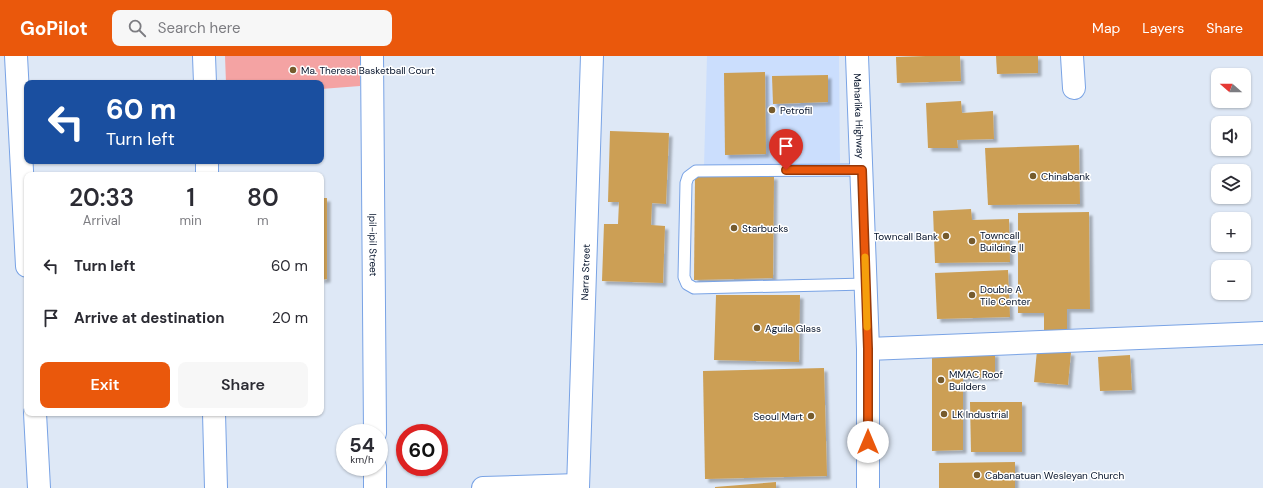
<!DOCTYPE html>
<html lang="en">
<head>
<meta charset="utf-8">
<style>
  body { margin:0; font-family:"DM Sans",sans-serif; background:#f7f7f7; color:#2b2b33; height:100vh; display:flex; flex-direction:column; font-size:15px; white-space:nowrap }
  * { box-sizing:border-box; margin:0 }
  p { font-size:13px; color:#7c7c81 }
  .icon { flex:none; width:22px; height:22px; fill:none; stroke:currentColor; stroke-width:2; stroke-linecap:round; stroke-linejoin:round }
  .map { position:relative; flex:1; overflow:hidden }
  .drawer { position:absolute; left:24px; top:116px; width:300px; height:244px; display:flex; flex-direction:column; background:#fff; border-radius:8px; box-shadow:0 1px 3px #0004 }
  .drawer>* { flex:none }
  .banner { position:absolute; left:24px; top:24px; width:300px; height:84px; border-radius:8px; box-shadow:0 1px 3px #0004; background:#1a4fa0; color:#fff; overflow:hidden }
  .needle { width:26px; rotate:290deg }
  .controls { position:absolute; left:1211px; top:12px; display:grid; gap:8px }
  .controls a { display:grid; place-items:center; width:40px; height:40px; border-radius:8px; background:#fff; box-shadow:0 1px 3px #0004; font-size:20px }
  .speed { position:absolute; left:336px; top:368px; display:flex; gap:8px; font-size:20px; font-weight:700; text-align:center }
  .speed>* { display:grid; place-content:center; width:52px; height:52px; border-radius:50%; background:#fff; box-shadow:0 1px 3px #0004; line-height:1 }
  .speed small { font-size:10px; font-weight:400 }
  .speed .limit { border:6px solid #d22; background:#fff; color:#111 }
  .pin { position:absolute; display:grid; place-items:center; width:34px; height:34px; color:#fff; margin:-41px -17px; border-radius:50% 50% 50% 0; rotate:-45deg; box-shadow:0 0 4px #0007 }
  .pin .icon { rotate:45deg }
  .me { position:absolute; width:44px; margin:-22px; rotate:0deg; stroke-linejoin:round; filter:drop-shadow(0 0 3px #0008) }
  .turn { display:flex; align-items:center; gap:14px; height:84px; padding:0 16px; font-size:18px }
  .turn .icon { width:52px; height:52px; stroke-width:2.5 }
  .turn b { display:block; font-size:28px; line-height:34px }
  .eta { display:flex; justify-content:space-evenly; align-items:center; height:68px; text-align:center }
  .eta b { font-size:24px; font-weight:600; line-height:28px }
  .cta { display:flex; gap:8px; margin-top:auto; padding:8px 16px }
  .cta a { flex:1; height:46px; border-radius:8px; background:#ea580c; color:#fff; font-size:16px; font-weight:600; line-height:46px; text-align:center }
  .cta a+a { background:#f7f7f7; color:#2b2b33 }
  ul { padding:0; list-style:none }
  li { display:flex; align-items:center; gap:12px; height:52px; padding:0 16px }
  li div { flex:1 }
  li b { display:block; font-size:15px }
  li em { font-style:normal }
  header { display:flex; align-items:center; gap:24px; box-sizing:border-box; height:56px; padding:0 20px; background:#ea580c; color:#fff }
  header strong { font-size:19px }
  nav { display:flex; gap:22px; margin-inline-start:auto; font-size:14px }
  .search { width:280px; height:36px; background:#f7f7f7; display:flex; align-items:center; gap:10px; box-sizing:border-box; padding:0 14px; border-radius:8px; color:#7c7c81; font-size:15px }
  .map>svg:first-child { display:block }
  .built { fill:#cbdefd }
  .green { fill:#f4a3a3 }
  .building { fill:#cc9f54; filter:url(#shadow) }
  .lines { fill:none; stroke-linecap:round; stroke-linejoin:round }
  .service-casing { stroke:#79a3e5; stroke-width:13 }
  .minor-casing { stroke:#79a3e5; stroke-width:24 }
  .primary-casing { stroke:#79a3e5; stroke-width:24 }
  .service { stroke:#fff; stroke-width:11 }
  .minor { stroke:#fff; stroke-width:22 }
  .primary { stroke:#fff; stroke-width:22 }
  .route-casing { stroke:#983908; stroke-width:10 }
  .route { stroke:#ea580c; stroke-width:7 }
  .slow { stroke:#f59e0b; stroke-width:7 }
  .poi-dot { fill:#765b2d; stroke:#fff; stroke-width:1.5 }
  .labels { text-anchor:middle; stroke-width:3; stroke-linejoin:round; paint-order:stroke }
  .poi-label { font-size:10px; fill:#031129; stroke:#fff; text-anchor:start }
  .street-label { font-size:10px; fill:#031129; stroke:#fff }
</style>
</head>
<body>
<header>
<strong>GoPilot</strong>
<div class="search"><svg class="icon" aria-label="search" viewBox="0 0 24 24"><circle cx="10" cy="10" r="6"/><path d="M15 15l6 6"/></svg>Search here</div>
<nav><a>Map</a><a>Layers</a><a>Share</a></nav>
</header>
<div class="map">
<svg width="1263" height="432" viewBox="0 0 1263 432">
  <defs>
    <filter id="shadow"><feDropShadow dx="3.5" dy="3.5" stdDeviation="1" flood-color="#0004"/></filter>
  </defs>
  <rect width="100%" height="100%" fill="#dee8f6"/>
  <path class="built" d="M 707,0 L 839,0 L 840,107 L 704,110 Z"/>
  <path class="green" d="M 225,0 L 360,0 L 360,30 L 321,33 L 321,27 L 226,27 Z"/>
  <g class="building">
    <path d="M 926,0 L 960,0 L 961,25 L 897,27 L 896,1 Z"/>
    <path d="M 996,0 L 1038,0 L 1038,17 L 997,18 Z"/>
    <path d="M 765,16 L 766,98 L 725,99 L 724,17 Z"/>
    <path d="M 828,19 L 828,46 L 773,48 L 772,20 Z"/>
    <path d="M 961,45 L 962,57 L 993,55 L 994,83 L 957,84 L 958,92 L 928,92 L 926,47 Z"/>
    <path d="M 610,75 L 669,77 L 666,148 L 652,147 L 651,169 L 665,170 L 663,227 L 602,225 L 604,168 L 618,168 L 619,146 L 608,146 Z"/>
    <path d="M 1079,89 L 1080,148 L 988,149 L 985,92 Z"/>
    <path d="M 774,120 L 773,222 L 694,224 L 695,121 Z"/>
    <path d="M 321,142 L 327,142 L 327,223 L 321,224 Z"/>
    <path d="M 971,153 L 972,164 L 1009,163 L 1010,206 L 935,207 L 933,155 Z"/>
    <path d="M 1089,156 L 1090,253 L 1067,253 L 1067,276 L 1044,276 L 1044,257 L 1018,257 L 1018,157 Z"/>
    <path d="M 1008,214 L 1010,261 L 937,263 L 935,217 Z"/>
    <path d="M 716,239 L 800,239 L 799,306 L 714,304 Z"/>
    <path d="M 1037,294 L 1071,296 L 1068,329 L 1034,326 Z"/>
    <path d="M 995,297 L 995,321 L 963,322 L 963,394 L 932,395 L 932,298 Z"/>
    <path d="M 1130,299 L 1132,334 L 1100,335 L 1098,301 Z"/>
    <path d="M 824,312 L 827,420 L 705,423 L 703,315 Z"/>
    <path d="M 970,346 L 1022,346 L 1022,396 L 971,396 Z"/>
    <path d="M 1015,406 L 1015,432 L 939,432 L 939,407 Z"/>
    <path d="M 776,426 L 776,432 L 715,432 L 715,431 Z"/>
  </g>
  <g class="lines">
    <g class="service-casing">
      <path id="service" d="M 862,114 L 696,115 L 688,121 L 686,127 L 684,221 L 687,228 L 694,232 L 866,228"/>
    </g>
    <g class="minor-casing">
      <g id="minor">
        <path d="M 16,0 L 27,210"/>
        <path d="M 204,0 L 205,27"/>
        <path id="s1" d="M 372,0 L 375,377"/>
        <path d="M 1072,0 L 1074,32"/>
        <path d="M 207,105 L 207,119"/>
        <path d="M 868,293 L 1263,277"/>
        <path d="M 35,357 L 39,432"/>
        <path d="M 214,357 L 216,432"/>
        <path d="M 375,411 L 375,432"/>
        <path d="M 483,432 L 578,429"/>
        <path id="s2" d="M 578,432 L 592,0"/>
      </g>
    </g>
    <g class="primary-casing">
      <g id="primary">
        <path id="s3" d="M 857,0 L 868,293 L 868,432"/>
      </g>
    </g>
    <use href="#service" class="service"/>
    <use href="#minor" class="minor"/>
    <use href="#primary" class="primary"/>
  </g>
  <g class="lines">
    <g class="route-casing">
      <path id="route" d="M 786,114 L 862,114 L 868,293 L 868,386"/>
    </g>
    <use href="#route" class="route"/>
    <path class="slow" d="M 865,201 L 867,271"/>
  </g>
  <g class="poi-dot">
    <circle cx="293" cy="14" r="4"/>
    <circle cx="772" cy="54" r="4"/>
    <circle cx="1033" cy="120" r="4"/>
    <circle cx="734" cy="172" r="4"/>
    <circle cx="946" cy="180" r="4"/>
    <circle cx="972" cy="185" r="4"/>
    <circle cx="972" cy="239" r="4"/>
    <circle cx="757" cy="272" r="4"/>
    <circle cx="941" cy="324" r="4"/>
    <circle cx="944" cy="358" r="4"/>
    <circle cx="811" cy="360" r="4"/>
    <circle cx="977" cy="419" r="4"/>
  </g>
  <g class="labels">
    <g class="poi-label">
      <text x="301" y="18">Ma. Theresa Basketball Court</text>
      <text x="780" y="58">Petrofil</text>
      <text x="1041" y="124">Chinabank</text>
      <text x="742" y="176">Starbucks</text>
      <text x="980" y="183">Towncall<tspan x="980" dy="12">Building II</tspan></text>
      <text x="938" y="184" text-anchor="end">Towncall Bank</text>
      <text x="980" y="237">Double A<tspan x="980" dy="12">Tile Center</tspan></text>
      <text x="765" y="276">Aguila Glass</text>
      <text x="949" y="322">MMAC Roof<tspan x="949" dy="12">Builders</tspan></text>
      <text x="952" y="362">LK Industrial</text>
      <text x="803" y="364" text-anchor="end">Seoul Mart</text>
      <text x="985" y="423">Cabanatuan Wesleyan Church</text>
    </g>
    <g class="street-label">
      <text dy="4" stroke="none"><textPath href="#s3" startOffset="60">Maharlika Highway</textPath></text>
      <text dy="4" stroke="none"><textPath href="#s1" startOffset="189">Ipil-ipil Street</textPath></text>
      <text dy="4" stroke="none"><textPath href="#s2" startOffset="216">Narra Street</textPath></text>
    </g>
  </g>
</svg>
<div class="controls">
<a><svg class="needle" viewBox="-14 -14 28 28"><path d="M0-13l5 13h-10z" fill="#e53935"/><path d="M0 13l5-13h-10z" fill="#7c7c81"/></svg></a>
<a><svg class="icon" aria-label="sound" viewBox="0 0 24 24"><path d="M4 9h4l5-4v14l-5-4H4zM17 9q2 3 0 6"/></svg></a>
<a><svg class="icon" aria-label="layers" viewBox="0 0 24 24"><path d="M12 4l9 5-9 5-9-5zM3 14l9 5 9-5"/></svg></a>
<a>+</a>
<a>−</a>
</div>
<div class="speed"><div>54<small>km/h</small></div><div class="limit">60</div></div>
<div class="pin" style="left:786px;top:114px;background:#d93025"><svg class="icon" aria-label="arrive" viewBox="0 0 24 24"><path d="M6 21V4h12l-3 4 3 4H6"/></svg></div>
<svg class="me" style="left:868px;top:386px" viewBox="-20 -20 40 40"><circle r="19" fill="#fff"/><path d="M0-13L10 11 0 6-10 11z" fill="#ea580c"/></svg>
<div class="banner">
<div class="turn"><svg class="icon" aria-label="left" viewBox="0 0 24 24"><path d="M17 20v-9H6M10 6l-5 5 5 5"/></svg><div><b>60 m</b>Turn left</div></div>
</div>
<section class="drawer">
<div class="eta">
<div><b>20:33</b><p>Arrival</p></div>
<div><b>1</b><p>min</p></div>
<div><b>80</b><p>m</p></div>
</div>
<ul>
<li><svg class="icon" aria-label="left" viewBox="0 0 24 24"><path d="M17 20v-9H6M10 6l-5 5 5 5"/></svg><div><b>Turn left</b></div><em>60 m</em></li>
<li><svg class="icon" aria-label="arrive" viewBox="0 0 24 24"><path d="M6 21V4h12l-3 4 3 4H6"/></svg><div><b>Arrive at destination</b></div><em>20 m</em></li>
</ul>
<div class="cta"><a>Exit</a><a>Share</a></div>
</section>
</div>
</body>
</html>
